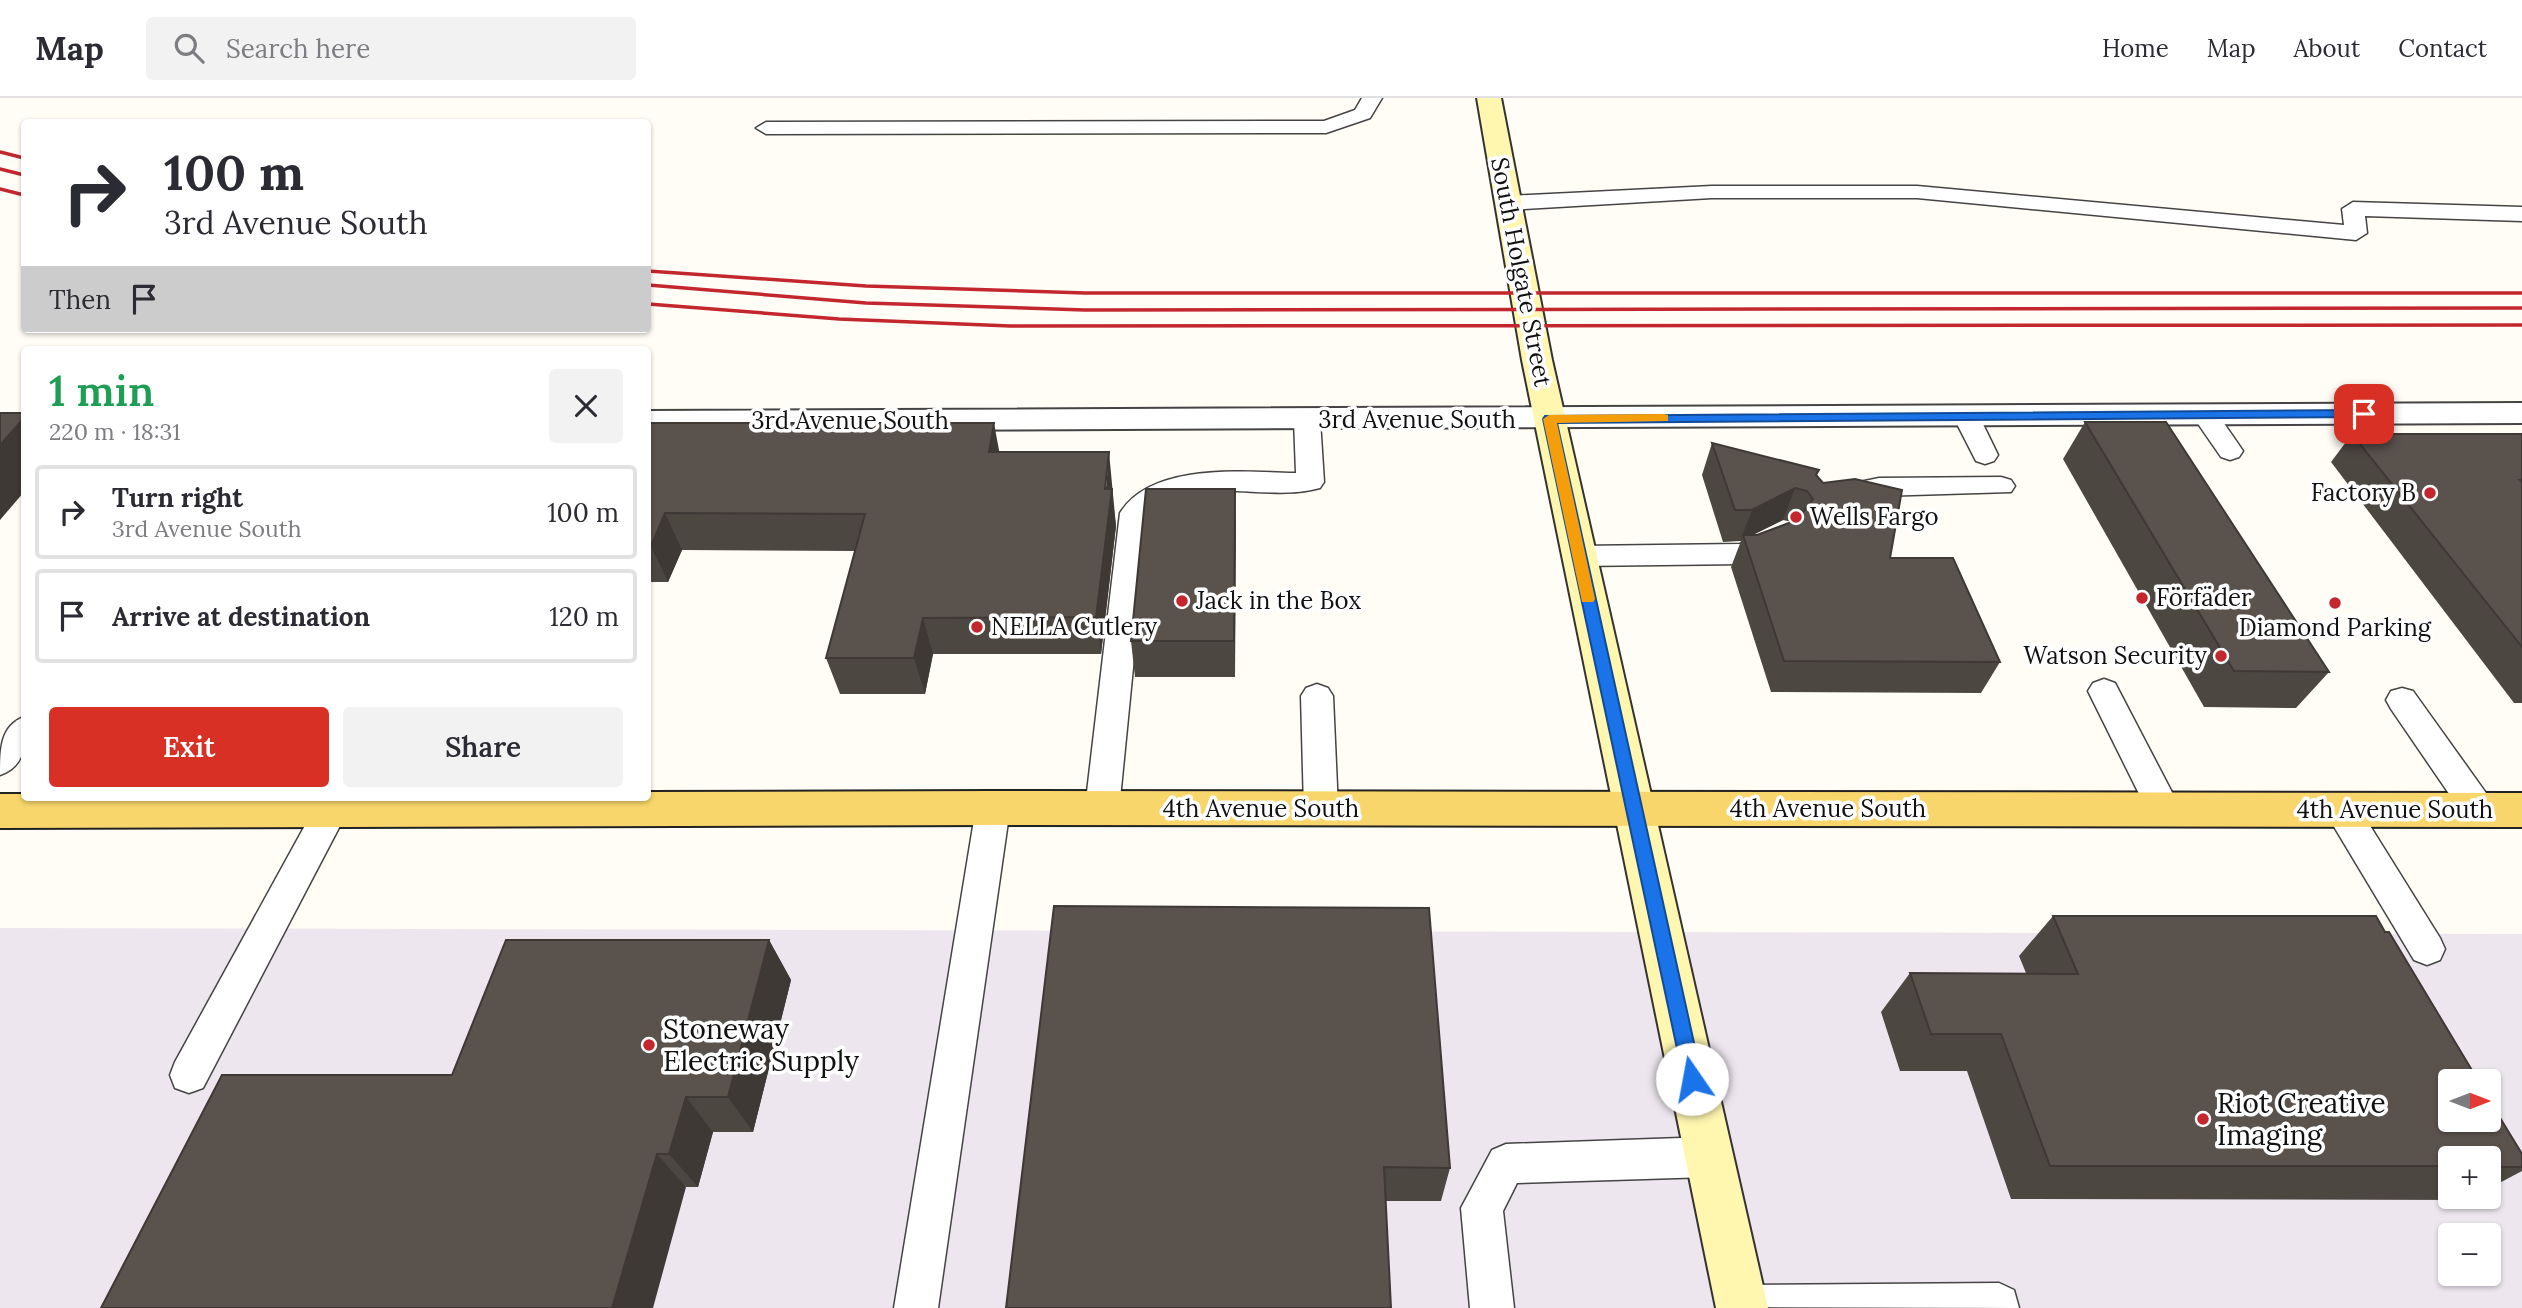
<!DOCTYPE html>
<html lang="en">
<head>
<meta charset="utf-8">
<style>
  body { margin:0; font-family:Lora,serif; background:#f2f2f3; color:#2b2b33; height:100vh; display:flex; flex-direction:column; font-size:26px; white-space:nowrap }
  * { box-sizing:border-box; margin:0 }
  p { font-size:23px; color:#7c7c81 }
  .icon { flex:none; width:38px; height:38px; fill:none; stroke:currentColor; stroke-width:2; stroke-linecap:round; stroke-linejoin:round }
  .map { position:relative; flex:1; overflow:hidden }
  .details { position:absolute; left:21px; top:248px; width:630px; height:455px; display:flex; flex-direction:column; background:#fff; border-radius:7px; box-shadow:0 2px 5px #0004 }
  .details>* { flex:none }
  .guide { position:absolute; left:21px; top:21px; width:630px; height:214px; border-radius:7px; box-shadow:0 2px 5px #0004; background:#fff; color:#2b2b33; overflow:hidden }
  .needle { width:46px; rotate:90deg }
  .buttons { position:absolute; left:2438px; top:971px; display:grid; gap:14px }
  .buttons a { display:grid; place-items:center; width:63px; height:63px; border-radius:7px; background:#fff; box-shadow:0 2px 5px #0004; font-size:35px }
  .pin { position:absolute; display:grid; place-items:center; width:60px; height:60px; color:#fff; margin:-30px; border-radius:14px; box-shadow:0 4px 10px #0006 }
  .me { position:absolute; width:77px; margin:-38px; rotate:348deg; stroke-linejoin:round; filter:drop-shadow(0 0 5px #0008) }
  .turn { display:flex; align-items:center; gap:24px; height:147px; padding:0 28px; font-size:32px }
  .turn .icon { width:91px; height:91px; stroke-width:2.5 }
  .turn b { display:block; font-size:49px; line-height:60px }
  .then { display:flex; align-items:center; height:66px; padding:0 28px; background:#0003; gap:14px; font-size:26px }
  .round { display:grid; place-items:center; flex:none; width:74px; height:74px; border-radius:7px; background:#f2f2f3 }
  .headline { display:flex; align-items:center; justify-content:space-between; height:119px; padding:0 28px }
  h1 { font-size:42px; font-weight:600; line-height:52px; color:#1e9e55 }
  .button { display:flex; gap:14px; margin-top:auto; padding:14px 28px }
  .button a { flex:1; height:80px; border-radius:7px; background:#d93025; color:#fff; font-size:28px; font-weight:600; line-height:80px; text-align:center }
  .button a+a { background:#f2f2f3; color:#2b2b33 }
  ul { padding:0; list-style:none }
  li { display:flex; align-items:center; gap:21px; height:94px; margin:0 14px 10px; padding:0 14px; border:4px solid #e1e1e2; border-radius:7px }
  li div { flex:1 }
  li b { display:block; font-size:26px }
  li em { font-style:normal }
  header { display:flex; align-items:center; gap:42px; box-sizing:border-box; height:98px; padding:0 35px; background:#fff; border-bottom:2px solid #e1e1e2 }
  header strong { font-size:33px }
  nav { display:flex; gap:38px; margin-inline-start:auto; font-size:24px }
  .search { width:490px; height:63px; background:#f2f2f3; display:flex; align-items:center; gap:18px; box-sizing:border-box; padding:0 24px; border-radius:7px; color:#7c7c81; font-size:26px }
  .map>svg:first-child { display:block }
  .industrial { fill:#eee6ef; fill-rule:evenodd }
  .lines { fill:none; stroke-linecap:round; stroke-linejoin:round }
  .lane-casing { stroke:#444; stroke-width:3 }
  .street-casing { stroke:#444; stroke-width:4 }
  .secondary-casing { stroke:#333; stroke-width:4 }
  .primary-casing { stroke:#222; stroke-width:4 }
  .lane { fill:#fff; fill-rule:evenodd }
  .street { fill:#fff; fill-rule:evenodd }
  .secondary { fill:#fff6b0; fill-rule:evenodd }
  .primary { fill:#f9d66b; fill-rule:evenodd }
  .rail { stroke:#c4262e; stroke-width:3.5 }
  .wall { fill:#4d4742; fill-rule:evenodd }
  .shaded-wall { fill:#3f3936 }
  .building { fill:#5a524d; stroke:#3f3936; stroke-width:2 }
  .route { fill:#1a73e8; stroke:#114b97; stroke-width:2 }
  .slow { fill:#f59e0b }
  .poi-dot { fill:#c4262e; stroke:#fff; stroke-width:2.5 }
  .labels { text-anchor:middle; stroke-width:7; stroke-linejoin:round; paint-order:stroke }
  .street-label { font-size:24px; fill:#111; stroke:#fff }
  .poi-label { font-size:24px; fill:#111; stroke:#fff; text-anchor:start }
  .near-poi-label { font-size:28px; fill:#111; stroke:#fff; text-anchor:start }
</style>
</head>
<body>
<header>
<strong>Map</strong>
<div class="search"><svg class="icon" aria-label="search" viewBox="0 0 24 24"><circle cx="10" cy="10" r="6"/><path d="M15 15l6 6"/></svg>Search here</div>
<nav><a>Home</a><a>Map</a><a>About</a><a>Contact</a></nav>
</header>
<div class="map">
<svg width="2522" height="1210" viewBox="0 0 2522 1210">
  <rect width="100%" height="100%" fill="#fffdf5"/>
  <path class="industrial" d="M 0,830 L 2522,836 L 2522,1210 L 0,1210 ZM 2450,984 L 2488,984 L 2488,1022 L 2450,1022 ZM 2450,1060 L 2488,1060 L 2488,1099 L 2450,1099 ZM 2450,1138 L 2488,1138 L 2488,1176 L 2450,1176 Z"/>
  <g class="lines">
    <g class="lane-casing">
      <g id="lane">
        <path d="M 1362,0 L 1382,0 L 1370,20 L 1326,35 L 766,36 L 756,30 L 766,24 L 1324,23 L 1355,12 Z"/>
        <path d="M 1712,88 L 1917,88 L 2344,127 L 2342,111 L 2353,104 L 2522,109 L 2522,123 L 2365,118 L 2367,135 L 2356,142 L 1917,100 L 1712,100 L 1508,112 L 1497,105 L 1508,98 Z"/>
        <path d="M 2205,309 L 2214,311 L 2239,347 L 2243,353 L 2239,359 L 2230,362 L 2221,359 L 2192,317 L 2196,311 Z"/>
        <path d="M 1966,310 L 1975,312 L 1979,318 L 1998,357 L 1994,363 L 1985,366 L 1976,363 L 1953,318 L 1957,312 Z"/>
        <path d="M 1307,314 L 1316,316 L 1320,322 L 1324,384 L 1320,390 C 1263,406 1196,372 1148,418 L 1119,711 L 1114,721 L 1102,725 L 1090,721 L 1085,711 L 1120,415 C 1152,364 1244,374 1296,375 L 1294,322 L 1298,316 Z"/>
        <path d="M 2001,379 L 2011,382 L 2015,388 L 2011,394 L 1879,398 L 1845,404 L 1835,401 L 1831,395 L 1835,389 L 1879,380 Z"/>
        <path d="M 1775,432 L 1785,435 L 1789,442 L 1785,449 L 1744,466 L 1579,468 L 1569,465 L 1565,458 L 1569,451 L 1579,448 L 1740,446 Z"/>
        <path d="M 2104,581 L 2115,585 L 2176,702 L 2181,712 L 2176,722 L 2164,726 L 2152,722 L 2088,593 L 2093,585 Z"/>
        <path d="M 1317,586 L 1328,590 L 1333,598 L 1338,711 L 1333,721 L 1321,725 L 1309,721 L 1304,711 L 1301,598 L 1306,590 Z"/>
        <path d="M 2402,590 L 2413,593 L 2491,702 L 2496,712 L 2491,722 L 2479,726 L 2467,722 L 2391,611 L 2386,602 L 2391,593 Z"/>
        <path d="M 24,619 C 26,642 27,668 0,677 C 0,652 0,628 24,619 Z"/>
        <path d="M 993,696 L 1005,700 L 1010,710 L 938,1210 L 894,1210 L 976,710 L 981,700 Z"/>
        <path d="M 2342,698 L 2354,702 L 2440,840 L 2445,851 L 2440,862 L 2427,867 L 2414,862 L 2330,722 L 2325,712 L 2330,702 Z"/>
        <path d="M 326,700 L 343,702 L 348,712 L 343,722 L 203,990 L 189,995 L 175,990 L 170,977 L 175,964 L 319,702 Z"/>
        <path d="M 1709,1039 L 1723,1045 L 1729,1059 L 1723,1073 L 1709,1079 L 1517,1085 L 1503,1113 L 1514,1210 L 1470,1210 L 1461,1110 L 1492,1052 L 1506,1046 Z"/>
        <path d="M 1999,1185 L 2014,1192 L 2019,1210 L 1720,1209 L 1727,1194 L 1742,1187 Z"/>
      </g>
    </g>
    <g class="street-casing">
      <path id="street" d="M 2522,305 L 2522,325 L 648,333 L 648,313 Z"/>
    </g>
    <g class="secondary-casing">
      <path id="secondary" d="M 1477,0 L 1501,0 L 1552,262 L 1768,1210 L 1716,1210 L 1522,262 Z"/>
    </g>
    <g class="primary-casing">
      <path id="primary" d="M 993,693 L 2522,695 L 2522,729 L 993,727 L 0,730 L 0,696 L 24,696 L 24,700 L 648,700 L 648,694 Z"/>
    </g>
    <use href="#lane" class="lane"/>
    <use href="#street" class="street"/>
    <use href="#secondary" class="secondary"/>
    <use href="#primary" class="primary"/>
    <g class="rail">
      <path d="M 0,54 L 24,60"/>
      <path d="M 0,71 L 24,77"/>
      <path d="M 0,91 L 24,97"/>
      <path d="M 648,173 L 866,188 L 1085,195 L 2522,195"/>
      <path d="M 648,187 L 866,205 L 1085,212 L 2522,210"/>
      <path d="M 648,206 L 839,221 L 1010,228 L 2522,227"/>
    </g>
  </g>
  <g class="wall">
    <path d="M 2085,324 L 2329,574 L 2296,610 L 2204,609 L 2063,361 Z"/>
    <path d="M 648,325 L 1000,354 L 1113,391 L 1112,396 L 1116,428 L 1101,556 L 933,556 L 925,596 L 840,596 L 826,560 L 855,453 L 682,452 L 668,484 L 648,484 Z"/>
    <path d="M 2352,336 L 2522,336 L 2522,605 L 2514,605 L 2331,364 Z"/>
    <path d="M 1712,345 L 1817,377 L 1823,385 L 1890,460 L 2000,564 L 1981,595 L 1771,594 L 1731,469 L 1741,443 L 1723,444 L 1702,377 ZM 1783,422 L 1792,424 L 1757,437 L 1753,437 Z"/>
    <path d="M 1235,391 L 1235,579 L 1135,579 L 1131,543 Z"/>
    <path d="M 1054,808 L 1450,1070 L 1441,1103 L 1386,1103 Z"/>
    <path d="M 2053,818 L 2522,1056 L 2522,1073 L 2488,1091 L 2488,1060 L 2450,1060 L 2450,1099 L 2474,1099 L 2468,1102 L 2011,1101 L 1967,973 L 1900,973 L 1881,914 L 1910,875 L 2026,875 L 2019,858 Z"/>
    <path d="M 769,842 L 791,882 L 753,1034 L 713,1034 L 698,1089 L 686,1089 L 452,977 Z"/>
  </g>
  <g class="shaded-wall">
    <path d="M 24,320 L 24,394 L 0,422 L 0,347 Z"/>
    <path d="M 994,325 L 1001,363 L 989,354 Z"/>
    <path d="M 1109,354 L 1116,428 L 1101,556 L 1096,519 Z"/>
    <path d="M 1795,390 L 1783,422 L 1744,441 L 1743,437 L 1740,443 L 1752,412 Z"/>
    <path d="M 1235,391 L 1236,428 L 1235,579 L 1234,543 Z"/>
    <path d="M 665,415 L 682,452 L 668,484 L 651,448 Z"/>
    <path d="M 923,520 L 933,556 L 925,596 L 914,560 Z"/>
    <path d="M 769,842 L 791,882 L 753,1034 L 728,999 Z"/>
    <path d="M 686,999 L 713,1034 L 698,1089 L 669,1056 Z"/>
    <path d="M 657,1056 L 686,1089 L 653,1210 L 612,1210 Z"/>
  </g>
  <g class="building">
    <path d="M 0,315 L 24,315 L 24,320 L 0,347 Z"/>
    <path d="M 2085,324 L 2166,324 L 2329,574 L 2234,573 Z"/>
    <path d="M 648,325 L 994,325 L 989,354 L 1109,354 L 1105,391 L 1112,391 L 1096,519 L 923,520 L 914,560 L 826,560 L 865,416 L 665,415 L 651,448 L 648,448 Z"/>
    <path d="M 2352,336 L 2522,336 L 2522,382 L 2520,382 L 2522,384 L 2522,549 Z"/>
    <path d="M 1712,345 L 1819,372 L 1816,377 L 1823,385 L 1855,381 L 1902,392 L 1890,460 L 1953,460 L 2000,564 L 1784,563 L 1743,437 L 1757,437 L 1797,422 L 1813,401 L 1807,393 L 1795,390 L 1752,412 L 1735,412 Z"/>
    <path d="M 1146,391 L 1235,391 L 1234,543 L 1131,543 Z"/>
    <path d="M 1054,808 L 1429,810 L 1450,1070 L 1384,1069 L 1391,1210 L 1006,1210 Z"/>
    <path d="M 2053,818 L 2376,818 L 2385,834 L 2389,834 L 2479,984 L 2450,984 L 2450,1022 L 2488,1022 L 2488,1000 L 2522,1056 L 2522,1069 L 2488,1069 L 2488,1060 L 2450,1060 L 2450,1068 L 2050,1068 L 2001,936 L 1931,936 L 1910,875 L 2078,876 Z"/>
    <path d="M 506,842 L 769,842 L 728,999 L 686,999 L 669,1056 L 657,1056 L 612,1210 L 101,1210 L 222,977 L 452,977 Z"/>
  </g>
  <path class="route" d="M 2364,312 L 2368,313 L 2368,319 L 1557,325 L 1702,981 L 1699,988 L 1692,991 L 1685,988 L 1543,321 L 1545,318 Z"/>
  <path class="slow" d="M 1664,316 L 1668,317 L 1668,323 L 1557,325 L 1595,501 L 1593,504 L 1582,504 L 1543,321 L 1549,317 Z"/>
  <g class="poi-dot">
    <circle cx="2430" cy="395" r="7"/>
    <circle cx="1796" cy="419" r="7"/>
    <circle cx="2142" cy="500" r="7"/>
    <circle cx="1182" cy="503" r="7"/>
    <circle cx="2335" cy="505" r="7"/>
    <circle cx="977" cy="529" r="7"/>
    <circle cx="2221" cy="558" r="7"/>
    <circle cx="649" cy="947" r="7"/>
    <circle cx="2203" cy="1021" r="7"/>
  </g>
  <g class="labels">
    <g class="street-label">
      <text transform="translate(1521 174) rotate(79)" y="8">South Holgate Street</text>
      <text x="1417" y="330">3rd Avenue South</text>
      <text x="850" y="331">3rd Avenue South</text>
      <text x="1261" y="719">4th Avenue South</text>
      <text x="1828" y="719">4th Avenue South</text>
      <text x="2395" y="720">4th Avenue South</text>
    </g>
    <g class="poi-label">
      <text x="2416" y="403" text-anchor="end">Factory B</text>
      <text x="1810" y="427">Wells Fargo</text>
      <text x="2156" y="508">Förfäder</text>
      <text x="1196" y="511">Jack in the Box</text>
      <text x="991" y="537">NELLA Cutlery</text>
      <text x="2335" y="538" text-anchor="middle">Diamond Parking</text>
      <text x="2207" y="566" text-anchor="end">Watson Security</text>
    </g>
    <g class="near-poi-label">
      <text x="663" y="941">Stoneway<tspan x="663" dy="32">Electric Supply</tspan></text>
      <text x="2217" y="1015">Riot Creative<tspan x="2217" dy="32">Imaging</tspan></text>
    </g>
  </g>
</svg>
<div class="buttons">
<a><svg class="needle" viewBox="-14 -14 28 28"><path d="M0-13l5 13h-10z" fill="#e53935"/><path d="M0 13l5-13h-10z" fill="#7c7c81"/></svg></a>
<a>+</a>
<a>−</a>
</div>
<div class="pin" style="left:2364px;top:316px;background:#d93025"><svg class="icon" aria-label="arrive" viewBox="0 0 24 24"><path d="M6 21V4h12l-3 4 3 4H6"/></svg></div>
<svg class="me" style="left:1692px;top:981px" viewBox="-20 -20 40 40"><circle r="19" fill="#fff"/><path d="M0-13L10 11 0 6-10 11z" fill="#1a73e8"/></svg>
<div class="guide">
<div class="turn"><svg class="icon" aria-label="right" viewBox="0 0 24 24"><path d="M7 20v-9h11M14 6l5 5-5 5"/></svg><div><b>100 m</b>3rd Avenue South</div></div>
<div class="then">Then<svg class="icon" aria-label="arrive" viewBox="0 0 24 24"><path d="M6 21V4h12l-3 4 3 4H6"/></svg></div>
</div>
<section class="details">
<div class="headline"><div><h1>1 min</h1><p>220 m · 18:31</p></div><a class="round"><svg class="icon" aria-label="close" viewBox="0 0 24 24"><path d="M6 6l12 12M18 6L6 18"/></svg></a></div>
<ul>
<li><svg class="icon" aria-label="right" viewBox="0 0 24 24"><path d="M7 20v-9h11M14 6l5 5-5 5"/></svg><div><b>Turn right</b><p>3rd Avenue South</p></div><em>100 m</em></li>
<li><svg class="icon" aria-label="arrive" viewBox="0 0 24 24"><path d="M6 21V4h12l-3 4 3 4H6"/></svg><div><b>Arrive at destination</b></div><em>120 m</em></li>
</ul>
<div class="button"><a>Exit</a><a>Share</a></div>
</section>
</div>
</body>
</html>
